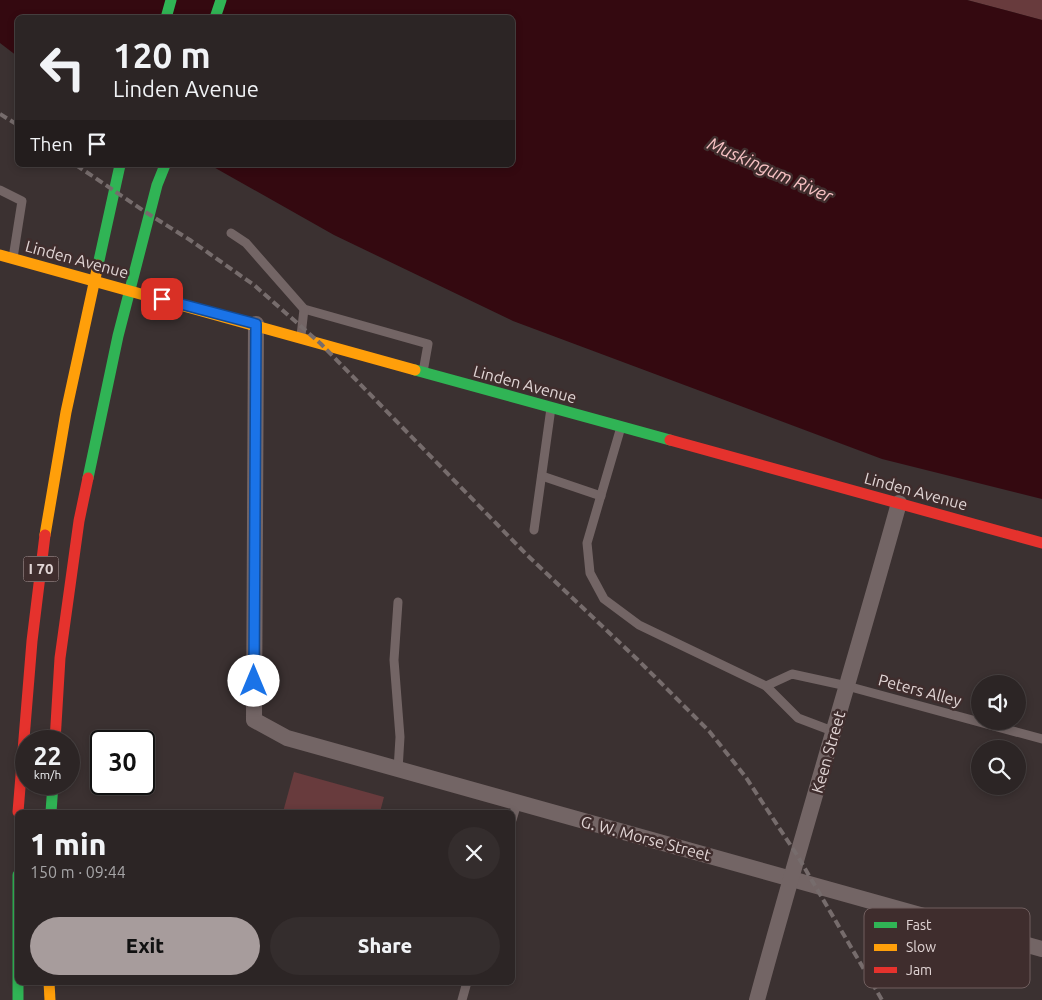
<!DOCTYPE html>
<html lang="en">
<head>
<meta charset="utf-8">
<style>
  body { margin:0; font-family:Ubuntu,sans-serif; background:#342d2d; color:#f1f3f6; height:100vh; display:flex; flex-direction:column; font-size:19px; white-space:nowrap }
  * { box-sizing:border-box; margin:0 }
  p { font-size:16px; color:#a6a5a7 }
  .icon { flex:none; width:28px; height:28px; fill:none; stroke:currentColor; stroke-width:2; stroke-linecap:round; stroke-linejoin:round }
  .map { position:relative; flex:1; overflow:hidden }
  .details { position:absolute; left:15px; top:810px; width:500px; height:175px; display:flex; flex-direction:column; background:#2c2525; border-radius:8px; box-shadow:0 2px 8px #0003,0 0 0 1px #484242 }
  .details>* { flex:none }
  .hud { position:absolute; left:15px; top:15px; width:500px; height:152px; border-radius:8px; box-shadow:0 2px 8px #0003,0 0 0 1px #484242; background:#2c2525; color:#f1f3f6; overflow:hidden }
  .controls { position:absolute; left:971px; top:675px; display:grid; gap:10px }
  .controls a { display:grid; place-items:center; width:55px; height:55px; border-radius:50%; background:#2c2525; box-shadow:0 2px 8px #0003,0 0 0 1px #484242; font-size:25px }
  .speed { position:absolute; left:15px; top:730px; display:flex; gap:10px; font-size:25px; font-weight:700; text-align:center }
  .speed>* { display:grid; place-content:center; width:65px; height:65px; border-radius:50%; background:#2c2525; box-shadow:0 2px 8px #0003,0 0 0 1px #484242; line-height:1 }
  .speed small { font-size:12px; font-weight:400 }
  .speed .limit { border:2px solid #111; border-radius:8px; background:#fff; color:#111 }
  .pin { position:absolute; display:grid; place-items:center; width:42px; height:42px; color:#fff; margin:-21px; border-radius:10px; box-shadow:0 2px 8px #0006 }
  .me { position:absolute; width:55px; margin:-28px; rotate:0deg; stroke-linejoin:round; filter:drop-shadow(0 0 4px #0008) }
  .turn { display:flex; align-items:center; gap:18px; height:105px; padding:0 15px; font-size:22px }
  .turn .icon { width:65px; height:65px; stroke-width:2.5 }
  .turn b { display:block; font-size:35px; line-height:42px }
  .then { display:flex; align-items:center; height:48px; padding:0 15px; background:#0003; gap:10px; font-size:19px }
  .round { display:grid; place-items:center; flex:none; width:52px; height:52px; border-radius:26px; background:#342d2d }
  .summary { display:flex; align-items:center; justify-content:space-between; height:85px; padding:0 15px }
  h1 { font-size:30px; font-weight:800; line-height:38px }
  .action { display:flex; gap:10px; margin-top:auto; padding:10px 15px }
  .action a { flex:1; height:58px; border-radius:30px; background:#a79c9c; color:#111; font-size:20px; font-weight:800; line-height:58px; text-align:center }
  .action a+a { background:#342d2d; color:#f1f3f6 }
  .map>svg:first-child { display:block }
  .green { fill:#683b3d }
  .water { fill:#340910 }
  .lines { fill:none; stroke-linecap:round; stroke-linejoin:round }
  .lane { stroke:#736565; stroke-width:9 }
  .street { stroke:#736565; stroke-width:16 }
  .fast { stroke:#30b455; stroke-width:11 }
  .slow { stroke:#ff9f0a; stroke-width:11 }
  .jam { stroke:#e5322d; stroke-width:11 }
  .rail { stroke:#766c6c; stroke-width:4; stroke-dasharray:8 4; stroke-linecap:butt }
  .route-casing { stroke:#114b97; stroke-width:12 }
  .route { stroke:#1a73e8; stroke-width:9 }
  .labels { text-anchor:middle; stroke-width:5; stroke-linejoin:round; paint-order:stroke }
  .shield { fill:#3f2d2d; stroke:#b0a3a3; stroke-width:1 }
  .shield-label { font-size:15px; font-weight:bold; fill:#e1d5d5 }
  .street-label { font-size:16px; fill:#e1d5d5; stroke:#3f2d2d }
  .water-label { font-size:18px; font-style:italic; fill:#f8c2c4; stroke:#3f2d2d }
  .key { fill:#3f2d2d; stroke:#705f5f; stroke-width:1 }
  .key-label { font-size:14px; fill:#e1d5d5 }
</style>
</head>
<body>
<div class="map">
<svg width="1042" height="1000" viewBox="0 0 1042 1000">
  <rect width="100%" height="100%" fill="#3b3131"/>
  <g class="green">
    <path d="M 967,0 L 1042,0 L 1042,20 Z"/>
    <path d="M 294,772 L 384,797 L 380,812 L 283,812 Z"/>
  </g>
  <path class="water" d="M 0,0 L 967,0 L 1042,20 L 1042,499 L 882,459 L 513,321 L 334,235 L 210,165 L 512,165 L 512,18 L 18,18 L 17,56 L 0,43 Z"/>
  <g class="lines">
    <g class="lane">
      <path d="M 0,190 L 22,201 L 13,258"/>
      <path d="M 231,233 L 246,243 L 304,309 L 428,344 L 423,372"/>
      <path d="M 301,336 L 304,309"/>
      <path d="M 621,427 L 587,543 L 590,573 L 604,599 L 639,625 L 766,686 L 798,718 L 835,732"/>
      <path d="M 542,476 L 601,496"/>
      <path d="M 534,530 L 551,408"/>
      <path d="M 398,602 L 394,660 L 400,737 L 398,770"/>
      <path d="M 766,686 L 792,674 L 847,686 L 1042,739"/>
      <path d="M 512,820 L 517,803"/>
      <path d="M 462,1000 L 467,982"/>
    </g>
    <g class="street">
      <path d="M 256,324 L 254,720 L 287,738 L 1042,949"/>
      <path d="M 757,1000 C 802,834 853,669 899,503"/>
    </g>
    <g class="fast">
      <path d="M 166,18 L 171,0"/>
      <path d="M 215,18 L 221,0"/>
      <path d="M 98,265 L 120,165"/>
      <path d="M 415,370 L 670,440"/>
      <path d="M 88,478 L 118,336 L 157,185 L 165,165"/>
      <path d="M 51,812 L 53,784"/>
      <path d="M 18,875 L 18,1000"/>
    </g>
    <g class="slow">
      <path d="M 0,255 L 415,370"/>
      <path d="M 45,535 L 66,412 L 98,265"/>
      <path d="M 49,982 L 50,1000"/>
    </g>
    <g class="jam">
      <path d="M 670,440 L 1042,543"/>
      <path d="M 55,741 L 60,658 L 79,521 L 88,478"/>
      <path d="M 18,812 L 32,641 L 45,535"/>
    </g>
    <g class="rail">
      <path d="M 0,114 L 18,125"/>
      <path d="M 76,165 L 147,213 L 190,240 L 254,285 L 321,344 L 526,554 L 639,661 L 709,731 L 745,776 L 797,855 L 882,1000"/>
    </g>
  </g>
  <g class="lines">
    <g class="route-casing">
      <path id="route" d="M 162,299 L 256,324 L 254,681"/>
    </g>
    <use href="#route" class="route"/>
  </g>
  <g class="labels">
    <rect class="shield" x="23.5" y="556.5" width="35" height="25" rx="4"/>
    <g class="shield-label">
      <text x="41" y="574">I 70</text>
    </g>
    <g class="street-label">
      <text transform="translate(77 259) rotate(15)" y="6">Linden Avenue</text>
      <text transform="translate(525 384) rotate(15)" y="6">Linden Avenue</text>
      <text transform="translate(916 491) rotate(15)" y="6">Linden Avenue</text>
      <text transform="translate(920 690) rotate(15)" y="6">Peters Alley</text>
      <text transform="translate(828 752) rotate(-74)" y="6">Keen Street</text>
      <text transform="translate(646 838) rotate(15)" y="6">G. W. Morse Street</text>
    </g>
    <g class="water-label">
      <text transform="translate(770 170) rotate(24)" y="6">Muskingum River</text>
    </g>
  </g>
  <rect x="864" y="908" width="166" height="80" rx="8" class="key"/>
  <rect x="874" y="922" width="23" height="6" fill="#30b455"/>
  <rect x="874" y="944" width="23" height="7" fill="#ff9f0a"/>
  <rect x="874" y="967" width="23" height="6" fill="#e5322d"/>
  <g class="key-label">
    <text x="906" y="930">Fast</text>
    <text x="906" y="952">Slow</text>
    <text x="906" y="975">Jam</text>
  </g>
</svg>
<div class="controls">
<a><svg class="icon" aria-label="sound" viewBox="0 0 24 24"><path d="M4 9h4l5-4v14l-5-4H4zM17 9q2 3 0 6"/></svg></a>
<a><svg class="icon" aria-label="search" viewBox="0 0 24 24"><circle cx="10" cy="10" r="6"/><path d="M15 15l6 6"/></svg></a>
</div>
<div class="speed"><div>22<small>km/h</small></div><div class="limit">30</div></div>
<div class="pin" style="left:162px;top:299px;background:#d93025"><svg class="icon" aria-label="arrive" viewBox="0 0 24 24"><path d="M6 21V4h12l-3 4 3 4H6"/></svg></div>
<svg class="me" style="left:254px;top:681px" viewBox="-20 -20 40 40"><circle r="19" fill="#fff"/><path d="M0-13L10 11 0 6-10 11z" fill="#1a73e8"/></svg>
<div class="hud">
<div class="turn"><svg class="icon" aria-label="left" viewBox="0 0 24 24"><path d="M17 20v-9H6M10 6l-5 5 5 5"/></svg><div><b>120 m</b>Linden Avenue</div></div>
<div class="then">Then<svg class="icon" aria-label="arrive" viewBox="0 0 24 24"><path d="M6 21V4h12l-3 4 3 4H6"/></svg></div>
</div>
<section class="details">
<div class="summary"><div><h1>1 min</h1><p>150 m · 09:44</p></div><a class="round"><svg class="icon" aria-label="close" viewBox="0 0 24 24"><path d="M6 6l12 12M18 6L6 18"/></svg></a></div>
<div class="action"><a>Exit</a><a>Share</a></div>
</section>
</div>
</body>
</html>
